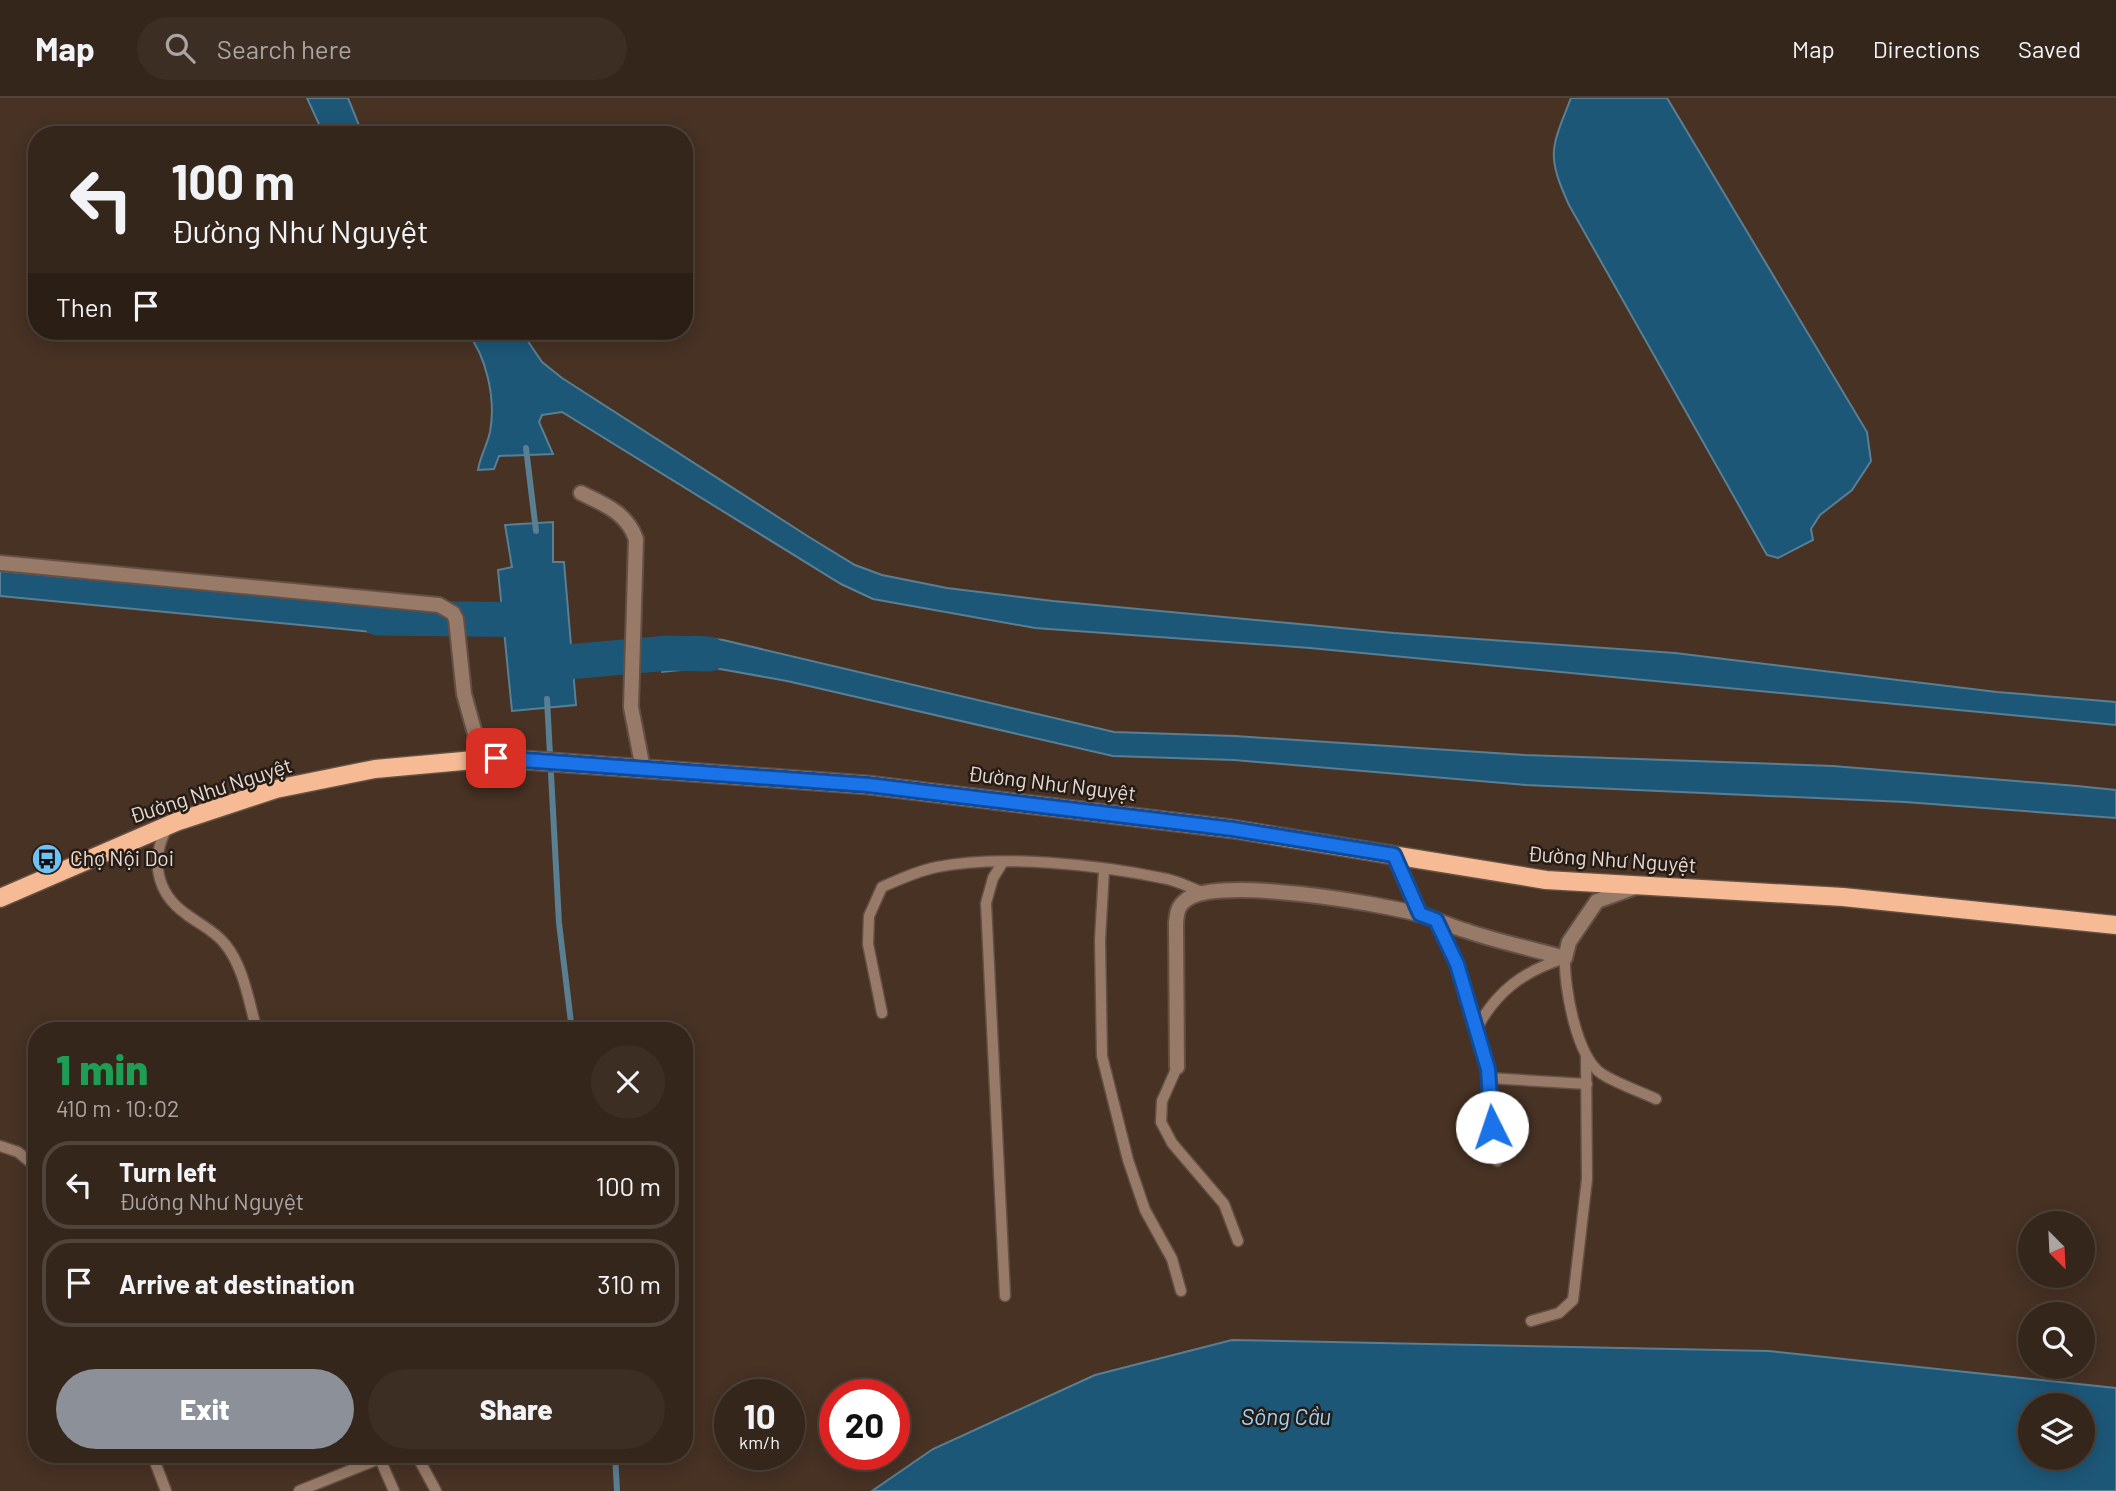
<!DOCTYPE html>
<html lang="en">
<head>
<meta charset="utf-8">
<style>
  body { margin:0; font-family:Barlow,sans-serif; background:#3d2e24; color:#f1f3f6; height:100vh; display:flex; flex-direction:column; font-size:26px; white-space:nowrap }
  * { box-sizing:border-box; margin:0 }
  p { font-size:23px; color:#aaa5a3 }
  .icon { flex:none; width:38px; height:38px; fill:none; stroke:currentColor; stroke-width:2; stroke-linecap:round; stroke-linejoin:round }
  .map { position:relative; flex:1; overflow:hidden }
  .details { position:absolute; left:28px; top:924px; width:665px; height:441px; display:flex; flex-direction:column; background:#35261b; border-radius:28px; box-shadow:0 4px 18px #0003,0 0 0 2px #4f433a }
  .details>* { flex:none }
  .banner { position:absolute; left:28px; top:28px; width:665px; height:214px; border-radius:28px; box-shadow:0 4px 18px #0003,0 0 0 2px #4f433a; background:#35261b; color:#f1f3f6; overflow:hidden }
  .needle { width:46px; rotate:156deg }
  .tools { position:absolute; left:2018px; top:1113px; display:grid; gap:14px }
  .tools a { display:grid; place-items:center; width:77px; height:77px; border-radius:50%; background:#35261b; box-shadow:0 4px 18px #0003,0 0 0 2px #4f433a; font-size:35px }
  .speed { position:absolute; left:714px; top:1281px; display:flex; gap:14px; font-size:35px; font-weight:700; text-align:center }
  .speed>* { display:grid; place-content:center; width:91px; height:91px; border-radius:50%; background:#35261b; box-shadow:0 4px 18px #0003,0 0 0 2px #4f433a; line-height:1 }
  .speed small { font-size:18px; font-weight:400 }
  .speed .limit { border:10px solid #d22; background:#fff; color:#111 }
  .pin { position:absolute; display:grid; place-items:center; width:60px; height:60px; color:#fff; margin:-30px; border-radius:14px; box-shadow:0 4px 10px #0006 }
  .me { position:absolute; width:77px; margin:-38px; rotate:356deg; stroke-linejoin:round; filter:drop-shadow(0 0 5px #0008) }
  .turn { display:flex; align-items:center; gap:24px; height:147px; padding:0 28px; font-size:32px }
  .turn .icon { width:91px; height:91px; stroke-width:2.5 }
  .turn b { display:block; font-size:49px; line-height:60px }
  .then { display:flex; align-items:center; height:66px; padding:0 28px; background:#0003; gap:14px; font-size:26px }
  .round { display:grid; place-items:center; flex:none; width:74px; height:74px; border-radius:37px; background:#3d2e24 }
  .head { display:flex; align-items:center; justify-content:space-between; height:119px; padding:0 28px }
  h1 { font-size:42px; font-weight:800; line-height:52px; color:#1e9e55 }
  .button { display:flex; gap:14px; margin-top:auto; padding:14px 28px }
  .button a { flex:1; height:80px; border-radius:42px; background:#8c9099; color:#fff; font-size:28px; font-weight:800; line-height:80px; text-align:center }
  .button a+a { background:#3d2e24; color:#f1f3f6 }
  ul { padding:0; list-style:none }
  li { display:flex; align-items:center; gap:21px; height:88px; margin:0 14px 10px; padding:0 14px; border:4px solid #4f433a; border-radius:28px }
  li div { flex:1 }
  li b { display:block; font-size:26px }
  li em { font-style:normal }
  header { display:flex; align-items:center; gap:42px; box-sizing:border-box; height:98px; padding:0 35px; background:#35261b; border-bottom:2px solid #4f433a }
  header strong { font-size:33px }
  nav { display:flex; gap:38px; margin-inline-start:auto; font-size:24px }
  .search { width:490px; height:63px; background:#3d2e24; display:flex; align-items:center; gap:18px; box-sizing:border-box; padding:0 24px; border-radius:38px; color:#aaa5a3; font-size:26px }
  .map>svg:first-child { display:block }
  .water { fill:#1d5778; stroke:#5a7e92; stroke-width:2; fill-rule:evenodd }
  .lines { fill:none; stroke-linecap:round; stroke-linejoin:round }
  .stream { stroke:#5a7e92; stroke-width:6 }
  .river { stroke:#1d5778; stroke-width:35 }
  .service-casing { stroke:#645043; stroke-width:13 }
  .minor-casing { stroke:#645043; stroke-width:18 }
  .primary-casing { stroke:#645043; stroke-width:21 }
  .service { stroke:#977a68; stroke-width:10 }
  .minor { stroke:#977a68; stroke-width:14 }
  .primary { stroke:#f6bb95; stroke-width:18 }
  .route-casing { stroke:#114b97; stroke-width:18 }
  .route { stroke:#1a73e8; stroke-width:12 }
  .labels { text-anchor:middle; stroke-width:5; stroke-linejoin:round; paint-order:stroke }
  .street-label { font-size:21px; fill:#e7d9d0; stroke:#261c16 }
  .poi-label { font-size:21px; fill:#e7d9d0; stroke:#261c16; text-anchor:start }
  .water-label { font-size:23px; font-style:italic; fill:#9bd3f8; stroke:#261c16 }
</style>
</head>
<body>
<header>
<strong>Map</strong>
<div class="search"><svg class="icon" aria-label="search" viewBox="0 0 24 24"><circle cx="10" cy="10" r="6"/><path d="M15 15l6 6"/></svg>Search here</div>
<nav><a>Map</a><a>Directions</a><a>Saved</a></nav>
</header>
<div class="map">
<svg width="2116" height="1393" viewBox="0 0 2116 1393">
  <rect width="100%" height="100%" fill="#473224"/>
  <g class="water">
    <path d="M 307,0 L 348,0 L 363,37 L 324,37 Z"/>
    <path d="M 1571,0 L 1667,0 L 1867,334 L 1871,363 L 1852,392 L 1820,417 L 1811,431 L 1813,442 L 1778,460 L 1767,457 L 1569,107 C 1546,56 1551,51 1571,0 Z"/>
    <path d="M 466,233 L 521,233 L 542,264 L 562,280 L 809,439 L 855,467 L 882,477 L 947,490 L 1053,503 L 1394,535 L 1675,555 L 1997,594 L 2116,604 L 2116,627 L 1310,550 L 1035,530 L 873,501 L 841,486 L 562,314 L 542,317 L 539,324 L 553,356 L 499,358 L 494,371 L 478,372 C 480,358 487,348 490,334 C 496,302 487,258 466,233 Z"/>
    <path d="M 553,424 L 553,464 L 564,464 L 576,607 L 512,613 L 498,472 L 512,469 L 505,427 Z"/>
    <path d="M 0,473 L 423,512 L 427,526 L 425,534 L 383,535 L 0,498 Z"/>
    <path d="M 696,539 L 723,542 L 1114,634 L 1235,638 L 1525,657 L 1833,668 L 2077,688 L 2116,692 L 2116,720 L 1905,704 L 1526,687 L 1234,662 L 1113,658 L 787,583 L 709,569 L 662,574 L 660,541 Z"/>
    <path d="M 1232,1242 L 1769,1253 L 2116,1290 L 2116,1393 L 872,1393 L 933,1351 L 1095,1277 ZM 2082,1307 L 2082,1360 L 2030,1360 L 2030,1307 Z"/>
  </g>
  <g class="lines">
    <g class="stream">
      <path d="M 526,350 L 536,433"/>
      <path d="M 547,601 L 559,825 L 572,933"/>
      <path d="M 615,1356 L 617,1393"/>
    </g>
    <g class="river">
      <path d="M 378,520 L 543,522"/>
      <path d="M 545,566 L 669,555 L 709,556"/>
    </g>
    <g class="service-casing">
      <g id="service">
        <path d="M 167,730 C 150,761 156,795 186,816 C 199,826 215,833 225,846 C 244,869 249,905 257,933"/>
        <path d="M 1003,764 L 993,780 L 986,805 L 1005,1198"/>
        <path d="M 1104,772 L 1100,842 L 1102,958 L 1128,1062 L 1145,1112 L 1172,1161 L 1181,1193"/>
        <path d="M 1436,822 L 1457,866 L 1488,971 L 1497,1063"/>
        <path d="M 882,915 L 868,846 L 869,818 L 882,789 C 900,781 918,773 937,769 C 1000,756 1099,767 1162,780 C 1176,782 1189,789 1202,794"/>
        <path d="M 1476,932 C 1496,893 1524,873 1565,860 C 1564,888 1576,959 1602,976 C 1618,986 1639,993 1656,1001"/>
        <path d="M 448,933 L 459,930 L 503,933"/>
        <path d="M 1177,969 L 1162,1003 L 1161,1024 L 1172,1045 L 1224,1106 L 1238,1143"/>
        <path d="M 1489,980 L 1587,986"/>
        <path d="M 0,1048 L 18,1054 L 37,1070"/>
        <path d="M 1531,1223 L 1559,1215 L 1573,1202 L 1587,1081 L 1586,958"/>
        <path d="M 152,1356 L 166,1393"/>
        <path d="M 416,1356 L 436,1393"/>
        <path d="M 380,1361 L 394,1393"/>
        <path d="M 299,1393 L 391,1356"/>
      </g>
    </g>
    <g class="minor-casing">
      <g id="minor">
        <path d="M 581,395 C 604,406 627,415 636,441 L 631,609 L 643,671"/>
        <path d="M 0,465 L 439,507 L 453,515 L 456,521 L 464,596 L 474,632 L 486,661"/>
        <path d="M 1394,757 L 1420,816"/>
        <path d="M 1177,969 L 1176,825 C 1177,814 1178,808 1186,802 C 1216,777 1383,806 1422,817 C 1438,822 1452,829 1467,833 C 1499,844 1533,851 1565,860 L 1569,844 L 1597,803 L 1636,789"/>
      </g>
    </g>
    <g class="primary-casing">
      <path id="primary" d="M 0,800 L 176,724 L 276,691 L 375,671 L 496,660 L 868,687 L 1233,731 L 1546,782 L 1843,799 L 2116,827"/>
    </g>
    <use href="#service" class="service"/>
    <use href="#minor" class="minor"/>
    <use href="#primary" class="primary"/>
  </g>
  <g class="lines">
    <g class="route-casing">
      <path id="route" d="M 496,660 L 868,687 L 1233,731 L 1394,757 L 1420,816 L 1436,822 L 1457,866 L 1488,971 L 1492,1029"/>
    </g>
    <use href="#route" class="route"/>
  </g>
  <defs>
    <g id="bus-disc" transform="scale(1.575)"><circle r="9.5" fill="#70c2f4" stroke="#261c16"/><path d="M-5-6H5V4H4V6H2V4H-2V6H-4V4H-5ZM-3.5-4V0h7V-4ZM-3.5 1.2v1.5H-2V1.2ZM2 1.2v1.5H3.5V1.2Z" fill="#111"/></g>
  </defs>
  <g fill-rule="evenodd">
    <use href="#bus-disc" x="47" y="761"/>
  </g>
  <g class="labels">
    <g class="street-label">
      <text transform="translate(1052 686) rotate(7)" y="7">Đường Như Nguyệt</text>
      <text transform="translate(211 693) rotate(-18)" y="7">Đường Như Nguyệt</text>
      <text transform="translate(1612 762) rotate(4)" y="7">Đường Như Nguyệt</text>
    </g>
    <g class="poi-label">
      <text x="70" y="768">Chợ Nội Doi</text>
    </g>
    <g class="water-label">
      <text x="1286" y="1327">Sông Cầu</text>
    </g>
  </g>
</svg>
<div class="tools">
<a><svg class="needle" viewBox="-14 -14 28 28"><path d="M0-13l5 13h-10z" fill="#e53935"/><path d="M0 13l5-13h-10z" fill="#aaa5a3"/></svg></a>
<a><svg class="icon" aria-label="search" viewBox="0 0 24 24"><circle cx="10" cy="10" r="6"/><path d="M15 15l6 6"/></svg></a>
<a><svg class="icon" aria-label="layers" viewBox="0 0 24 24"><path d="M12 4l9 5-9 5-9-5zM3 14l9 5 9-5"/></svg></a>
</div>
<div class="speed"><div>10<small>km/h</small></div><div class="limit">20</div></div>
<div class="pin" style="left:496px;top:660px;background:#d93025"><svg class="icon" aria-label="arrive" viewBox="0 0 24 24"><path d="M6 21V4h12l-3 4 3 4H6"/></svg></div>
<svg class="me" style="left:1492px;top:1029px" viewBox="-20 -20 40 40"><circle r="19" fill="#fff"/><path d="M0-13L10 11 0 6-10 11z" fill="#1a73e8"/></svg>
<div class="banner">
<div class="turn"><svg class="icon" aria-label="left" viewBox="0 0 24 24"><path d="M17 20v-9H6M10 6l-5 5 5 5"/></svg><div><b>100 m</b>Đường Như Nguyệt</div></div>
<div class="then">Then<svg class="icon" aria-label="arrive" viewBox="0 0 24 24"><path d="M6 21V4h12l-3 4 3 4H6"/></svg></div>
</div>
<section class="details">
<div class="head"><div><h1>1 min</h1><p>410 m · 10:02</p></div><a class="round"><svg class="icon" aria-label="close" viewBox="0 0 24 24"><path d="M6 6l12 12M18 6L6 18"/></svg></a></div>
<ul>
<li><svg class="icon" aria-label="left" viewBox="0 0 24 24"><path d="M17 20v-9H6M10 6l-5 5 5 5"/></svg><div><b>Turn left</b><p>Đường Như Nguyệt</p></div><em>100 m</em></li>
<li><svg class="icon" aria-label="arrive" viewBox="0 0 24 24"><path d="M6 21V4h12l-3 4 3 4H6"/></svg><div><b>Arrive at destination</b></div><em>310 m</em></li>
</ul>
<div class="button"><a>Exit</a><a>Share</a></div>
</section>
</div>
</body>
</html>
